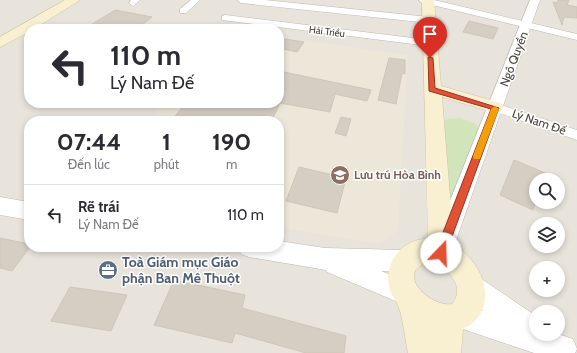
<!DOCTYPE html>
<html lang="vi">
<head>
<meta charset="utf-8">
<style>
  body { margin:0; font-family:Cabin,sans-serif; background:#f2f2f3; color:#2b2b33; height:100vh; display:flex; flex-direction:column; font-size:15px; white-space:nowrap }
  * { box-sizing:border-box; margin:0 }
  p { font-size:13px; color:#7c7c81 }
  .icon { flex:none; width:22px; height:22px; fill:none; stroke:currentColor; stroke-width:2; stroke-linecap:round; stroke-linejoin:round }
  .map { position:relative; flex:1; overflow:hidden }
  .drawer { position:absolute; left:24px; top:116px; width:260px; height:136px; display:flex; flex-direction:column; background:#fff; border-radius:16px; box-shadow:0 2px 6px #0003 }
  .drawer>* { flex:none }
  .top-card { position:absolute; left:24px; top:24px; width:260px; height:84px; border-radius:16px; box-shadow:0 2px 6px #0003; background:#fff; color:#2b2b33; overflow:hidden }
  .tools { position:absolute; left:529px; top:173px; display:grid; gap:8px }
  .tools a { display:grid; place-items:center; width:36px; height:36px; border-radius:50%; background:#fff; box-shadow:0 2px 6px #0003; font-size:20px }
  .pin { position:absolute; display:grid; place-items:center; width:34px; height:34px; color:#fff; margin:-41px -17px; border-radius:50% 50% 50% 0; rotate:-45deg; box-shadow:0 0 4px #0007 }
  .pin .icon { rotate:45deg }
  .me { position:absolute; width:44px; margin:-22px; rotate:21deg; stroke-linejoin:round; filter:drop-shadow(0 0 3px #0008) }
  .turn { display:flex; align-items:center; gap:14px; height:84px; padding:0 20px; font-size:18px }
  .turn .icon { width:52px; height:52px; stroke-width:2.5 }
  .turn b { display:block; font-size:28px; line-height:34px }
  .eta { display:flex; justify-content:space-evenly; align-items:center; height:68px; text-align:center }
  .eta b { font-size:24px; font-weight:800; line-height:28px }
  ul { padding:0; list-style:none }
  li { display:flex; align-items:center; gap:12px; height:60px; padding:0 20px; border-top:1px solid #e1e1e2 }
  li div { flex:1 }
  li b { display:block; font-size:15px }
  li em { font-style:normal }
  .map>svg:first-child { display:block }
  .residential { fill:#e8e4db; fill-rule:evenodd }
  .education { fill:#ece7d8 }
  .green { fill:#d1e4ba }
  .building { fill:#d5cec3; stroke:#cfc6b7 }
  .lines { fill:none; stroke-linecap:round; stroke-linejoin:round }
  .minor-casing { stroke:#bfbab0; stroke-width:1 }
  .tertiary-casing { stroke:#bfbab0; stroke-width:1 }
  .secondary-casing { stroke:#cfc4a1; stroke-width:1 }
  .minor { fill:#fff; fill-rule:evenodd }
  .tertiary { fill:#fff; fill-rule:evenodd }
  .secondary { fill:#f9f0d2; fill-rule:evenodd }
  .route { fill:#e35135; stroke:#943522 }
  .slow { fill:#f59e0b }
  .labels { text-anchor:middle; stroke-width:3; stroke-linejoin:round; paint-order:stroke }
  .far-street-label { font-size:10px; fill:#49433b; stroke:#fff }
  .street-label { font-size:12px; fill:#49433b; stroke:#fff }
  .education-label { font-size:12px; font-weight:bold; fill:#785e54; stroke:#fff; text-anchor:start }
  .near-service-label { font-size:14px; font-weight:bold; fill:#4e5e75; stroke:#fff; text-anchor:start }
</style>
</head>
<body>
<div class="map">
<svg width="577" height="353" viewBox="0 0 577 353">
  <rect width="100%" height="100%" fill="#f5f2ed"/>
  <path class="residential" d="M 0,0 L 577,0 L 577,353 L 0,353 ZM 29,29 L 279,29 L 279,103 L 29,103 ZM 29,121 L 279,121 L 279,247 L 29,247 ZM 536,180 L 558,180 L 558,202 L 536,202 ZM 536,224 L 558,224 L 558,246 L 536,246 ZM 536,268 L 558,268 L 558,290 L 536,290 ZM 536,312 L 558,312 L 558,334 L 536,334 Z"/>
  <path class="education" d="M 279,37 L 408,55 L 398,230 L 379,244 L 279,228 L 279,121 L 149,121 L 164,103 L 279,103 Z"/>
  <path class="green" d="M 460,118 L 476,124 L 479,130 L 440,245 L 445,122 L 447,119 Z"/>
  <g class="building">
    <path d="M 558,0 L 569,0 L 567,5 L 577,7 L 577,18 L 564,17 L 562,25 L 553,2 L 557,3 Z"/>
    <path d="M 115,10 L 152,17 L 137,29 L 84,29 Z"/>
    <path d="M 469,21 L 498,28 L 493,39 L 463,32 Z"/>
    <path d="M 279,38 L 304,42 L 297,52 L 279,48 Z"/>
    <path d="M 389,58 L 405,60 L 405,74 L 402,73 L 396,104 L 378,100 Z"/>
    <path d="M 279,71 L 371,90 L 367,101 L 335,94 L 330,112 L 280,103 L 273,118 L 258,115 L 255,121 L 171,121 L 186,103 L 244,103 L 261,107 L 264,103 L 279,103 Z"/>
    <path d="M 341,117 L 351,119 L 346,136 L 335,133 Z"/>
    <path d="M 514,160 L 562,180 L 536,180 L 536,199 L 533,210 L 500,195 Z"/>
    <path d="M 299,167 L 346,178 L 337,213 L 286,201 Z"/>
    <path d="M 0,238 L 29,244 L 30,247 L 12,271 L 0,268 Z"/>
    <path d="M 174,280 L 245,295 L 242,308 L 346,336 L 344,353 L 306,353 L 235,333 L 232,343 L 154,325 Z"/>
    <path d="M 70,287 L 127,295 L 111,331 L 51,321 Z"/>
  </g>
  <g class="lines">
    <g class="minor-casing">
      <g id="minor">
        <path d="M 131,0 L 140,0 L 133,6 L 129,3 Z"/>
        <path d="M 191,0 L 200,0 L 186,13 L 180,13 L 180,9 Z"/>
        <path d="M 237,0 L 265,0 L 429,17 L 434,20 L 429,23 L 241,3 Z"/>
        <path d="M 419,0 L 434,0 L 577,34 L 577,40 L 420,2 Z"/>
        <path d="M 225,15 L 429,40 L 434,43 L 429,46 L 222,20 L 222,16 Z"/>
        <path d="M 495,103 L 577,130 L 577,140 L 491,110 L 489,107 L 491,104 Z"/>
      </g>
    </g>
    <g class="tertiary-casing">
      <g id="tertiary">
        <path d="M 530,0 L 540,0 L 454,246 L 451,253 L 443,256 L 435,253 L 432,246 Z"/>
        <path d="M 0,197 L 29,202 L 29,220 L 0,215 Z"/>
        <path d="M 279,241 L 325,248 L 405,250 L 413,253 L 416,261 L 413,269 L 405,272 L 381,271 L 414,284 L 417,293 L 414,302 L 405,305 L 327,272 L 326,270 L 249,257 L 241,254 L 238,247 L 279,247 Z"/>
        <path d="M 471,275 L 480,278 L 536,316 L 536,334 L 558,334 L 573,339 L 577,349 L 575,353 L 534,353 L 451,325 L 447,316 L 451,307 L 460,303 L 484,311 L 462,296 L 459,287 L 462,278 Z"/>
      </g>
    </g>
    <g class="secondary-casing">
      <g id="secondary">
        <path d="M 65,0 L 80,0 L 34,29 L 29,29 L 29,32 L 0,47 L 0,37 Z"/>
        <path d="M 422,0 L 434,0 L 441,86 L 501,103 L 504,107 L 501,111 L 495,113 L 442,97 L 454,246 C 485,262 501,311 463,329 L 461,353 L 408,353 C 405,339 404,325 400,311 C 398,302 390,295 389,286 C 384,262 403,238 428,239 ZM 424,263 C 444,264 468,284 452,304 C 437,307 408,287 415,271 C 417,268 421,266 424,263 Z"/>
      </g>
    </g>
    <use href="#minor" class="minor"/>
    <use href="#tertiary" class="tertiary"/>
    <use href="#secondary" class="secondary"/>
  </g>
  <path class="route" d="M 428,57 L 433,58 L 435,88 L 499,108 L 446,253 L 444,257 L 441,258 L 437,257 L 435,253 L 491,109 L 429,91 Z"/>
  <path class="slow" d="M 495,106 L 499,109 L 481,156 L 480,159 L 474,159 L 473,156 L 491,109 Z"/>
  <defs>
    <g id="school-disc" transform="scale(1)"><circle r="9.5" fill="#8d6e63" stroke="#fff"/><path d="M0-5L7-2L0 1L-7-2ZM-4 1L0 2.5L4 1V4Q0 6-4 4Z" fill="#fff"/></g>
    <g id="office-disc" transform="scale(1)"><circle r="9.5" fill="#5c6f8a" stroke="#fff"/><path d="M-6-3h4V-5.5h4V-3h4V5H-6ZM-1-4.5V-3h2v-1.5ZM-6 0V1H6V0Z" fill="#fff"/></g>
  </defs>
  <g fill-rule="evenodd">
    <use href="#school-disc" x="340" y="175"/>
    <use href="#office-disc" x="108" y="270"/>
  </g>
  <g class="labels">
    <g class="far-street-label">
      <text transform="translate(327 31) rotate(7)" y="4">Hải Triều</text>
    </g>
    <g class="street-label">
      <text transform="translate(514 59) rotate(-69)" y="4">Ngô Quyền</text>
      <text transform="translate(539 122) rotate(19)" y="4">Lý Nam Đế</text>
    </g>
    <g class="education-label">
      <text x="354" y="179">Lưu trú Hòa Bình</text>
    </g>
    <g class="near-service-label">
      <text x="122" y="267">Toà Giám mục Giáo<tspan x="122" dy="16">phận Ban Mê Thuột</tspan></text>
    </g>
  </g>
</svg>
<div class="tools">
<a><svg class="icon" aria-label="search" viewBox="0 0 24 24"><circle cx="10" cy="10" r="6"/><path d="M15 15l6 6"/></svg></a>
<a><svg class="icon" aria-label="layers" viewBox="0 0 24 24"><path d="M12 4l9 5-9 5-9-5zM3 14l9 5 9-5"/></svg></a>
<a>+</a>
<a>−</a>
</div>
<div class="pin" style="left:430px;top:58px;background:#d93025"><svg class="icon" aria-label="arrive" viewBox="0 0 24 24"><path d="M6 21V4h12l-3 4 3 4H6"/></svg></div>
<svg class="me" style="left:441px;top:253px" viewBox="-20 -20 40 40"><circle r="19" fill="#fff"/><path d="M0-13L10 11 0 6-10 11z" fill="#e35135"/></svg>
<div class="top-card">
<div class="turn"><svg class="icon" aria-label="left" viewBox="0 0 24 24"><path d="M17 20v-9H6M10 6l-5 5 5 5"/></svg><div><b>110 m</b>Lý Nam Đế</div></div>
</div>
<section class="drawer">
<div class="eta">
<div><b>07:44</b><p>Đến lúc</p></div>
<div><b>1</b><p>phút</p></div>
<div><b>190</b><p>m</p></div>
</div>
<ul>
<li><svg class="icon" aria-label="left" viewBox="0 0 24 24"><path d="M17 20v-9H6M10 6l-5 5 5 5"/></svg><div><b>Rẽ trái</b><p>Lý Nam Đế</p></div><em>110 m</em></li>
</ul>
</section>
</div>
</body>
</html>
